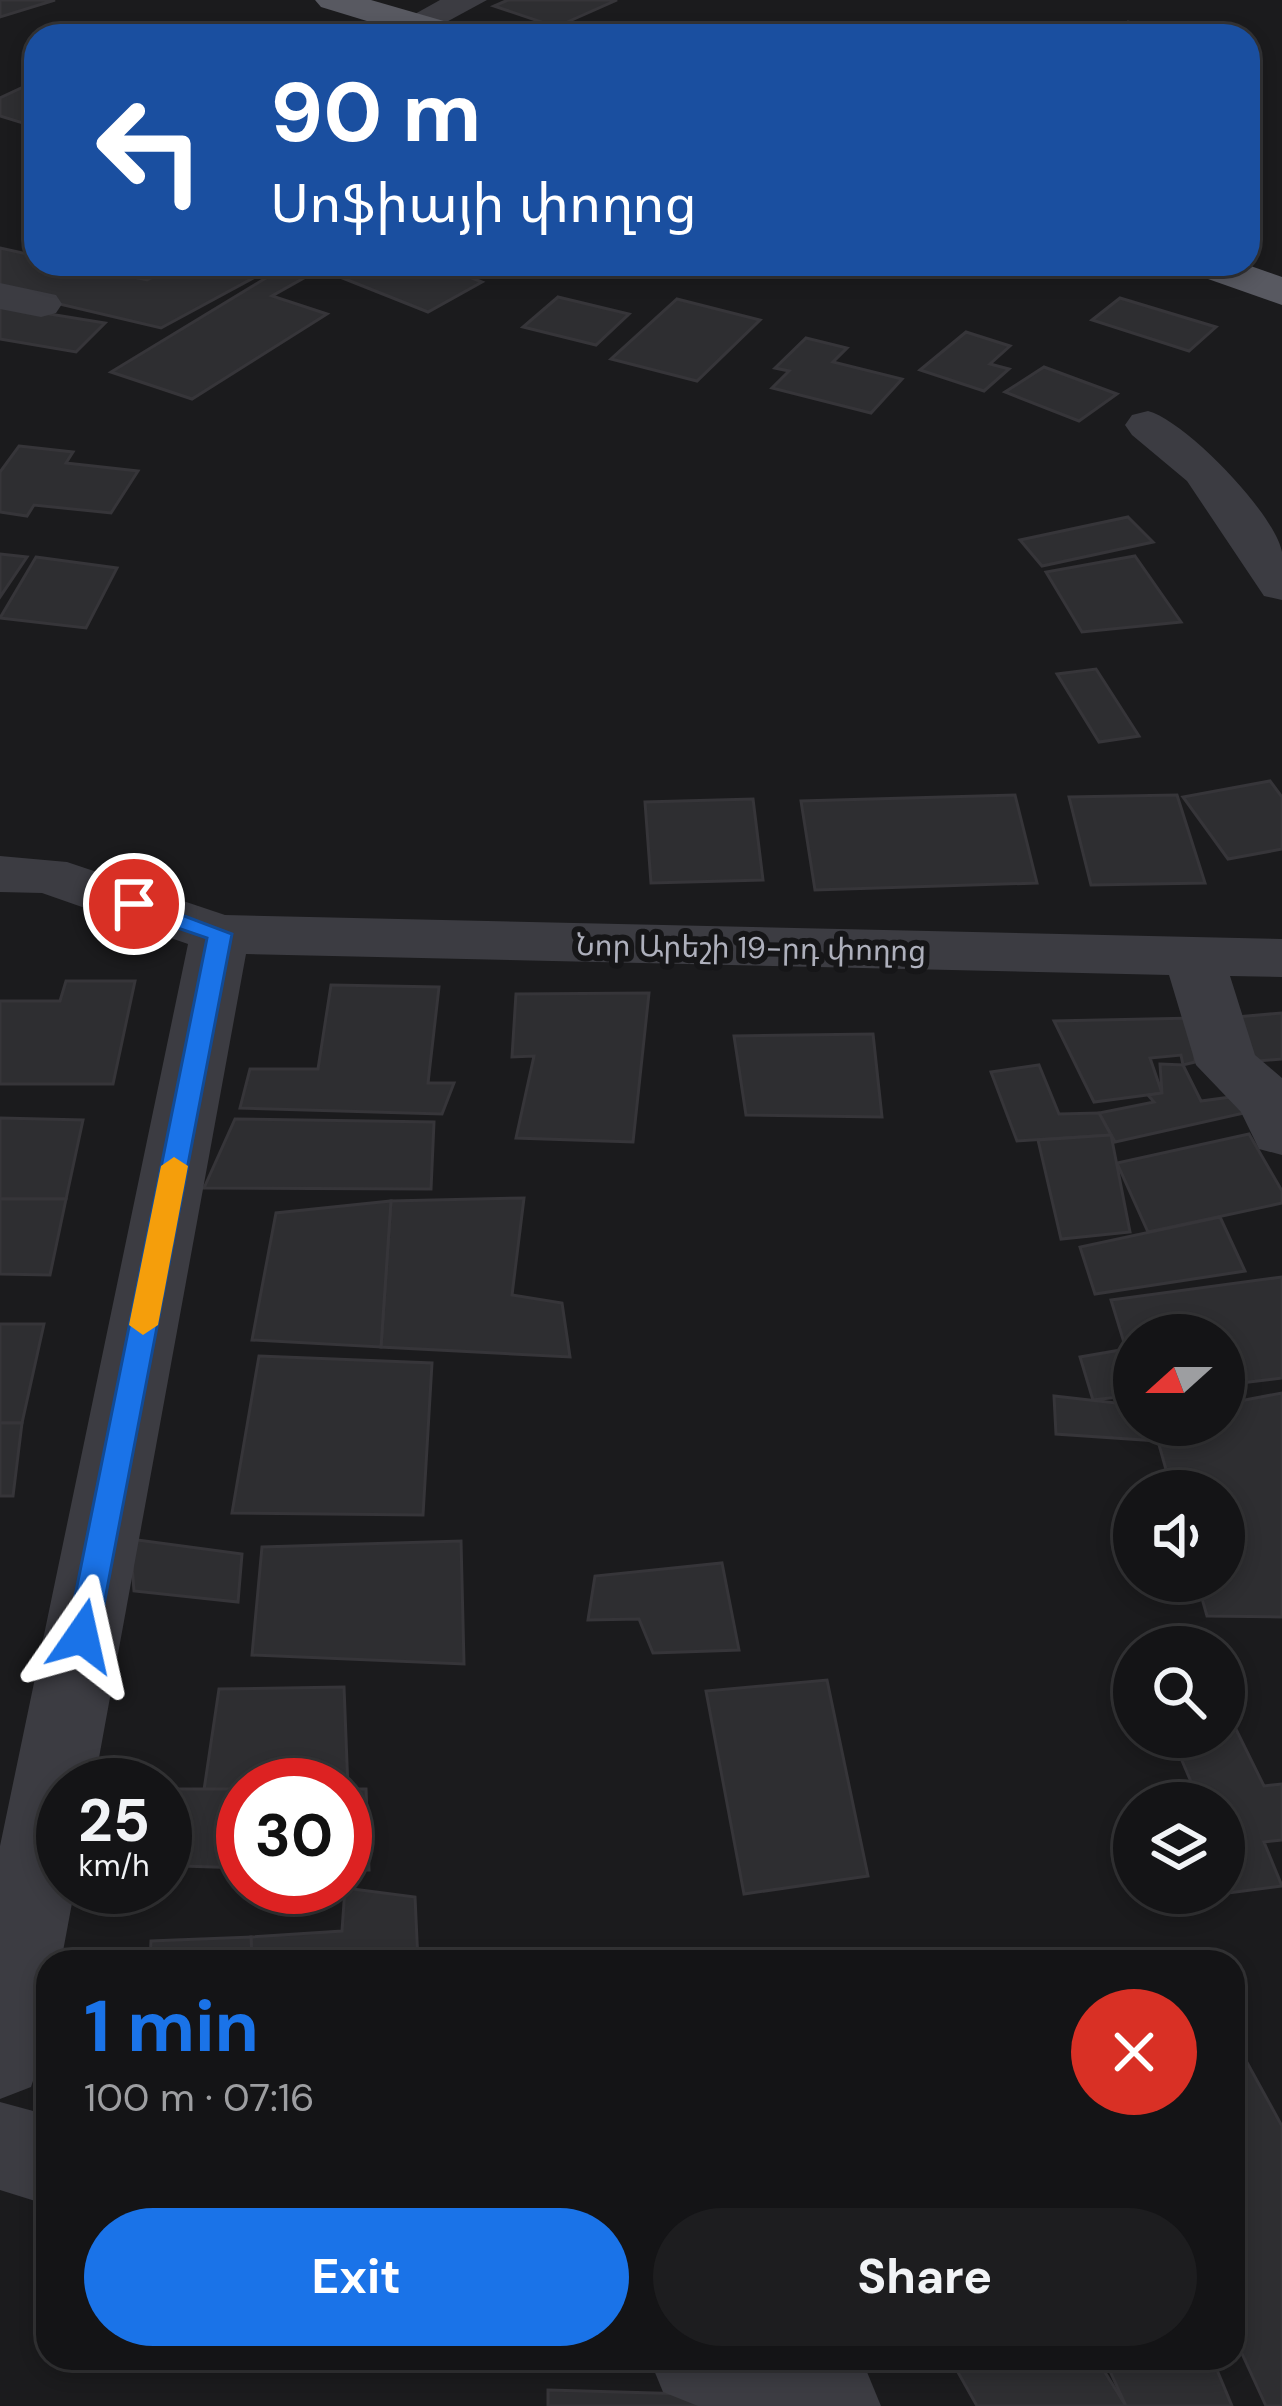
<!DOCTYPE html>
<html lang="en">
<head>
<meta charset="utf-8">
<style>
  body { margin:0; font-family:"DM Sans","Noto Sans Armenian",sans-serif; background:#1d1d1f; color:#f1f3f6; height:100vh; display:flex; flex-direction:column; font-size:45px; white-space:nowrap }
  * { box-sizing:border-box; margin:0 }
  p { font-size:39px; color:#9d9ea1 }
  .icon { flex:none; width:66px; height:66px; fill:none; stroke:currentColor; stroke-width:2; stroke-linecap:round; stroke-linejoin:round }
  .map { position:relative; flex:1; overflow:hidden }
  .drawer { position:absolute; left:36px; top:1950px; width:1209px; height:420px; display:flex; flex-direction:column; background:#141416; border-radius:36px; box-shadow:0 6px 18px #0003,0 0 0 3px #333335 }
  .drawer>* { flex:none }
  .top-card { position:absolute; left:24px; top:24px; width:1236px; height:252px; border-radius:36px; box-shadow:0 6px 18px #0003,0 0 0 3px #333335; background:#1a4fa0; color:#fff; overflow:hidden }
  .needle { width:78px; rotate:249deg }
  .fabs { position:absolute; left:1113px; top:1314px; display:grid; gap:24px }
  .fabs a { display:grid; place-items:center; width:132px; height:132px; border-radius:50%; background:#141416; box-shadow:0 6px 18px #0003,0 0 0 3px #333335; font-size:60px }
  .speed { position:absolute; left:36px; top:1758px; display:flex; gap:24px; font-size:60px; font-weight:700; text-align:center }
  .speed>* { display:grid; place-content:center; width:156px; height:156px; border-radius:50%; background:#141416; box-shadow:0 6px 18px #0003,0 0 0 3px #333335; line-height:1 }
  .speed small { font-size:30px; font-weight:400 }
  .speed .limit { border:18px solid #d22; background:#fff; color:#111 }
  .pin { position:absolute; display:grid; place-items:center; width:102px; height:102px; color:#fff; margin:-51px; border:6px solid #fff; border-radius:50%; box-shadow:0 3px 12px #0007 }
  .me { position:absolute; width:132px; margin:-66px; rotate:11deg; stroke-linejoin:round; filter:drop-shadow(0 0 9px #0008) }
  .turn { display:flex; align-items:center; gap:42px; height:252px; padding:0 48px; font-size:54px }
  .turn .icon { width:156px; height:156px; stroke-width:2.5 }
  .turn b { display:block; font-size:84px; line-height:102px }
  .round { display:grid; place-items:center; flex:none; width:126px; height:126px; border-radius:63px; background:#1d1d1f }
  .head { display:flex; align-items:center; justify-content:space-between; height:204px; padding:0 48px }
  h1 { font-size:72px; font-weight:700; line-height:90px; color:#1a73e8 }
  .action { display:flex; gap:24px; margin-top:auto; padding:24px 48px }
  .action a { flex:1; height:138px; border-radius:72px; background:#1a73e8; color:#fff; font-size:48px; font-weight:700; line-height:138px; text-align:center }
  .action a+a { background:#1d1d1f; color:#f1f3f6 }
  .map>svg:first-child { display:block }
  .building { fill:#2e2e31; stroke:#363539; stroke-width:3 }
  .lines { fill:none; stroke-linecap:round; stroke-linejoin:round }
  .minor { fill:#3c3c42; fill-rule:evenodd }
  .major { fill:#585961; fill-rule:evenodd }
  .route { fill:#1a73e8; stroke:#114b97; stroke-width:3 }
  .slow { fill:#f59e0b }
  .labels { text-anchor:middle; stroke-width:12; stroke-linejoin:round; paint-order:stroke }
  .street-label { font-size:30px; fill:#aeb0bc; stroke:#161618 }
</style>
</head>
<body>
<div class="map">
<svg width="1282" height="2406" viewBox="0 0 1282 2406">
  <rect width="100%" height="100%" fill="#1b1b1d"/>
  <g class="building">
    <path d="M 0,0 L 55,0 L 0,17 Z"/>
    <path d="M 508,0 L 617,0 L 556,27 L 494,6 Z"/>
    <path d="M 1128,22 L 1174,36 L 1109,36 Z"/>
    <path d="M 987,25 L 1024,36 L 966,36 Z"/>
    <path d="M 36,81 L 36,102 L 26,107 L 36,110 L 36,120 L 26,124 L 0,116 L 0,98 Z"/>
    <path d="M 0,248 L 36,256 L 36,264 L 72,264 L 147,280 L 179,264 L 279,264 L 161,328 L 0,290 Z"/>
    <path d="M 289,264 L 437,264 L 482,282 L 428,312 L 320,269 L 272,296 L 327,314 L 192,399 L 111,372 Z"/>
    <path d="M 558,297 L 629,314 L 596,345 L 523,327 Z"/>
    <path d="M 1120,298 L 1216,327 L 1189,351 L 1092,320 Z"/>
    <path d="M 677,299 L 760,320 L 697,381 L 611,359 Z"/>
    <path d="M 0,306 L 105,323 L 76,352 L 0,339 Z"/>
    <path d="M 966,332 L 1010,346 L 990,364 L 1009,369 L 984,391 L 920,370 Z"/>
    <path d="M 806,338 L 847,348 L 833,362 L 902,379 L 871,413 L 772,388 L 789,371 L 775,368 Z"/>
    <path d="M 1044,367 L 1117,394 L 1079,421 L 1005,392 Z"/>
    <path d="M 19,446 L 73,452 L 66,463 L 138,471 L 111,513 L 34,505 L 27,516 L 0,512 L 0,472 Z"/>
    <path d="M 1128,517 L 1153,542 L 1042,566 L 1020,540 Z"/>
    <path d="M 0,554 L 27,557 L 0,597 Z"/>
    <path d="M 1135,556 L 1181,622 L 1082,632 L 1046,572 Z"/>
    <path d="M 36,557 L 117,568 L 86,628 L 0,618 Z"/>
    <path d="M 1096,669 L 1139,736 L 1099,742 L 1057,674 Z"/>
    <path d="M 1270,781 L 1282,797 L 1282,849 L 1228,859 L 1183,797 Z"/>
    <path d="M 1015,795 L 1037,883 L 815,890 L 801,801 Z"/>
    <path d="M 1177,795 L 1205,883 L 1091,885 L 1069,797 Z"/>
    <path d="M 753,799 L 763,880 L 651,883 L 645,802 Z"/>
    <path d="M 66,981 L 135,981 L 113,1084 L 0,1084 L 0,1001 L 60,1001 Z"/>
    <path d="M 331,985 L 439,987 L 428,1083 L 454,1083 L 442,1114 L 240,1108 L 250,1069 L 318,1069 Z"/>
    <path d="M 649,993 L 633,1142 L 516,1138 L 534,1056 L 512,1057 L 516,994 Z"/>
    <path d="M 1282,1013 L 1282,1059 L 1246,1062 L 1225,1018 Z"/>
    <path d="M 1195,1018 L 1195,1062 L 1183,1065 L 1181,1055 L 1150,1058 L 1162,1093 L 1094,1102 L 1054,1021 Z"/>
    <path d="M 873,1034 L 882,1117 L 746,1115 L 734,1036 Z"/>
    <path d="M 1160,1064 L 1183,1065 L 1201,1101 L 1246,1095 L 1253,1111 L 1115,1142 L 1099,1113 L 1154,1102 L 1148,1095 L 1162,1093 Z"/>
    <path d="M 1039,1065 L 1059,1114 L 1099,1113 L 1111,1135 L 1017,1141 L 991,1072 Z"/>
    <path d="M 0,1118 L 83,1120 L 66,1199 L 0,1199 Z"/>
    <path d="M 235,1119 L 434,1122 L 431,1189 L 204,1188 Z"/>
    <path d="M 1249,1134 L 1282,1191 L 1282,1203 L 1148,1232 L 1117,1163 Z"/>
    <path d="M 1111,1135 L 1130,1232 L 1061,1239 L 1038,1140 Z"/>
    <path d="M 524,1198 L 512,1295 L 562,1303 L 570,1357 L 381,1347 L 391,1201 Z"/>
    <path d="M 0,1199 L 66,1199 L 50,1275 L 0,1274 Z"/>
    <path d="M 391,1201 L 381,1347 L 252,1340 L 276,1213 Z"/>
    <path d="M 1220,1217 L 1245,1271 L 1095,1294 L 1080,1247 Z"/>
    <path d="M 1282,1277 L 1282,1378 L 1224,1385 L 1224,1335 L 1134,1335 L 1134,1395 L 1093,1400 L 1080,1357 L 1126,1349 L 1111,1300 Z"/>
    <path d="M 0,1324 L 44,1324 L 22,1423 L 0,1423 Z"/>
    <path d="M 259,1356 L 432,1363 L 423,1515 L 232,1513 Z"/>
    <path d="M 1282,1393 L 1282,1617 L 1207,1616 L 1197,1581 L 1224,1581 L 1224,1491 L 1172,1491 L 1158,1441 L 1056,1434 L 1054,1396 L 1134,1405 L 1134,1425 L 1224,1425 L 1224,1404 Z"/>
    <path d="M 0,1423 L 22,1423 L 13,1496 L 0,1496 Z"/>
    <path d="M 130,1539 L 242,1554 L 238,1602 L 134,1591 Z"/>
    <path d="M 461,1541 L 464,1664 L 252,1655 L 262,1547 Z"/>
    <path d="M 722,1563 L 739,1650 L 653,1653 L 639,1619 L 588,1620 L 595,1576 Z"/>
    <path d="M 827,1680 L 868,1876 L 744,1894 L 706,1691 Z"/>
    <path d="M 344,1687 L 348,1789 L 243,1785 L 243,1789 L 204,1790 L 219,1689 Z"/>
    <path d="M 1224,1705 L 1264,1786 L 1282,1784 L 1282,1840 L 1264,1842 L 1282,1886 L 1205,1896 L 1224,1893 L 1224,1803 L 1200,1803 L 1172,1737 L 1224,1737 Z"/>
    <path d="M 165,1789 L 243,1789 L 243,1868 L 183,1866 L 177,1821 L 165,1821 Z"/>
    <path d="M 345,1789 L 366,1789 L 369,1870 L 345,1870 Z"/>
    <path d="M 345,1888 L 415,1897 L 418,1962 L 252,1962 L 251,1937 L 342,1931 Z"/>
    <path d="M 251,1937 L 252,1962 L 150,1962 L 151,1941 Z"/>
    <path d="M 1233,2037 L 1282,2126 L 1282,2406 L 1266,2406 L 1233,2334 Z"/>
    <path d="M 950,2358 L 1096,2358 L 1126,2406 L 977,2406 Z"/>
    <path d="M 1104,2358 L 1212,2358 L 1232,2406 L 1126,2406 Z"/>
    <path d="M 548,2390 L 725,2395 L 725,2406 L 548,2406 Z"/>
  </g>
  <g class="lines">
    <g class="minor">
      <path d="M 440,0 L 487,0 L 428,32 L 402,32 L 397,24 Z"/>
      <path d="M 0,283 L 56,295 L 62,304 L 56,313 L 41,317 L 0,309 Z"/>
      <path d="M 1148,411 C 1186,421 1275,514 1282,552 C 1282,567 1282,585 1282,600 L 1264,596 L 1187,481 L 1132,435 L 1125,425 L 1132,415 Z"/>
      <path d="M 0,856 L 67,862 L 225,915 L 1282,939 L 1282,977 L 1230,976 L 1255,1055 L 1282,1078 L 1282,1155 L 1259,1149 L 1241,1112 L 1196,1065 L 1169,975 L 246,954 L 94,1785 L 63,1785 L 63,1887 L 75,1887 L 61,1962 L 48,1962 L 48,2035 L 31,2087 L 0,2099 L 0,1846 L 188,944 L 42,893 L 0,892 Z"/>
      <path d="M 0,2102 L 48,2115 L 48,2205 L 0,2190 Z"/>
      <path d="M 649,2358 L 847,2358 L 867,2372 L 881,2406 L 698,2406 L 663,2392 Z"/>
    </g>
    <g class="major">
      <path d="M 315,0 L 371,0 L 468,28 L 473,36 L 416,36 L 321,7 Z"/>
      <path d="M 1185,264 L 1245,264 L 1282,277 L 1282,305 L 1191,273 Z"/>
    </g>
  </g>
  <path class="route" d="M 134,897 L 232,934 L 98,1636 L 94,1645 L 71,1645 L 67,1636 L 207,938 L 125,910 L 125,899 Z"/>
  <path class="slow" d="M 174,1157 L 188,1166 L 158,1325 L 143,1335 L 129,1325 L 161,1166 Z"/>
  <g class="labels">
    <g class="street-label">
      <text transform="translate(751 948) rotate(1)" y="10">Նոր Արեշի 19-րդ փողոց</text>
    </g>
  </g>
</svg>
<div class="fabs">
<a><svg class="needle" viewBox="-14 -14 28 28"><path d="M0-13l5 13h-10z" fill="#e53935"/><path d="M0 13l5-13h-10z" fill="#9d9ea1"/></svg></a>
<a><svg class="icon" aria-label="sound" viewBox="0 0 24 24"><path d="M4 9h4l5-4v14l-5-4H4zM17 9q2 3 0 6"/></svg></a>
<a><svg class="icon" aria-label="search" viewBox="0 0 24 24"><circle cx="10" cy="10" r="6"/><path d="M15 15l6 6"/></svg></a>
<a><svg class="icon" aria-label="layers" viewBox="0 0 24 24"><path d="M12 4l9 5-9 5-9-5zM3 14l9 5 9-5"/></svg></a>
</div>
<div class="speed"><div>25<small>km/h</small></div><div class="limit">30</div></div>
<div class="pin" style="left:134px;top:904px;background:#d93025"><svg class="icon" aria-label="arrive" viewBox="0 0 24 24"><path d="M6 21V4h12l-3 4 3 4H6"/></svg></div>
<svg class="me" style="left:82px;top:1636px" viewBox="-20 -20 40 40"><path d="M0-17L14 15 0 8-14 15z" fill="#1a73e8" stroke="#fff" stroke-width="4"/></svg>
<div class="top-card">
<div class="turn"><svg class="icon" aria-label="left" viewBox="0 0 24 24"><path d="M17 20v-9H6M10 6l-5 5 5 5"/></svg><div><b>90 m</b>Սոֆիայի փողոց</div></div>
</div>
<section class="drawer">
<div class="head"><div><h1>1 min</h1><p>100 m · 07:16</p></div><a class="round" style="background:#d93025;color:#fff"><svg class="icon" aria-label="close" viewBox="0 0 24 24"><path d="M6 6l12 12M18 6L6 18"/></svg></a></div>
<div class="action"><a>Exit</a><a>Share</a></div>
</section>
</div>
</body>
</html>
